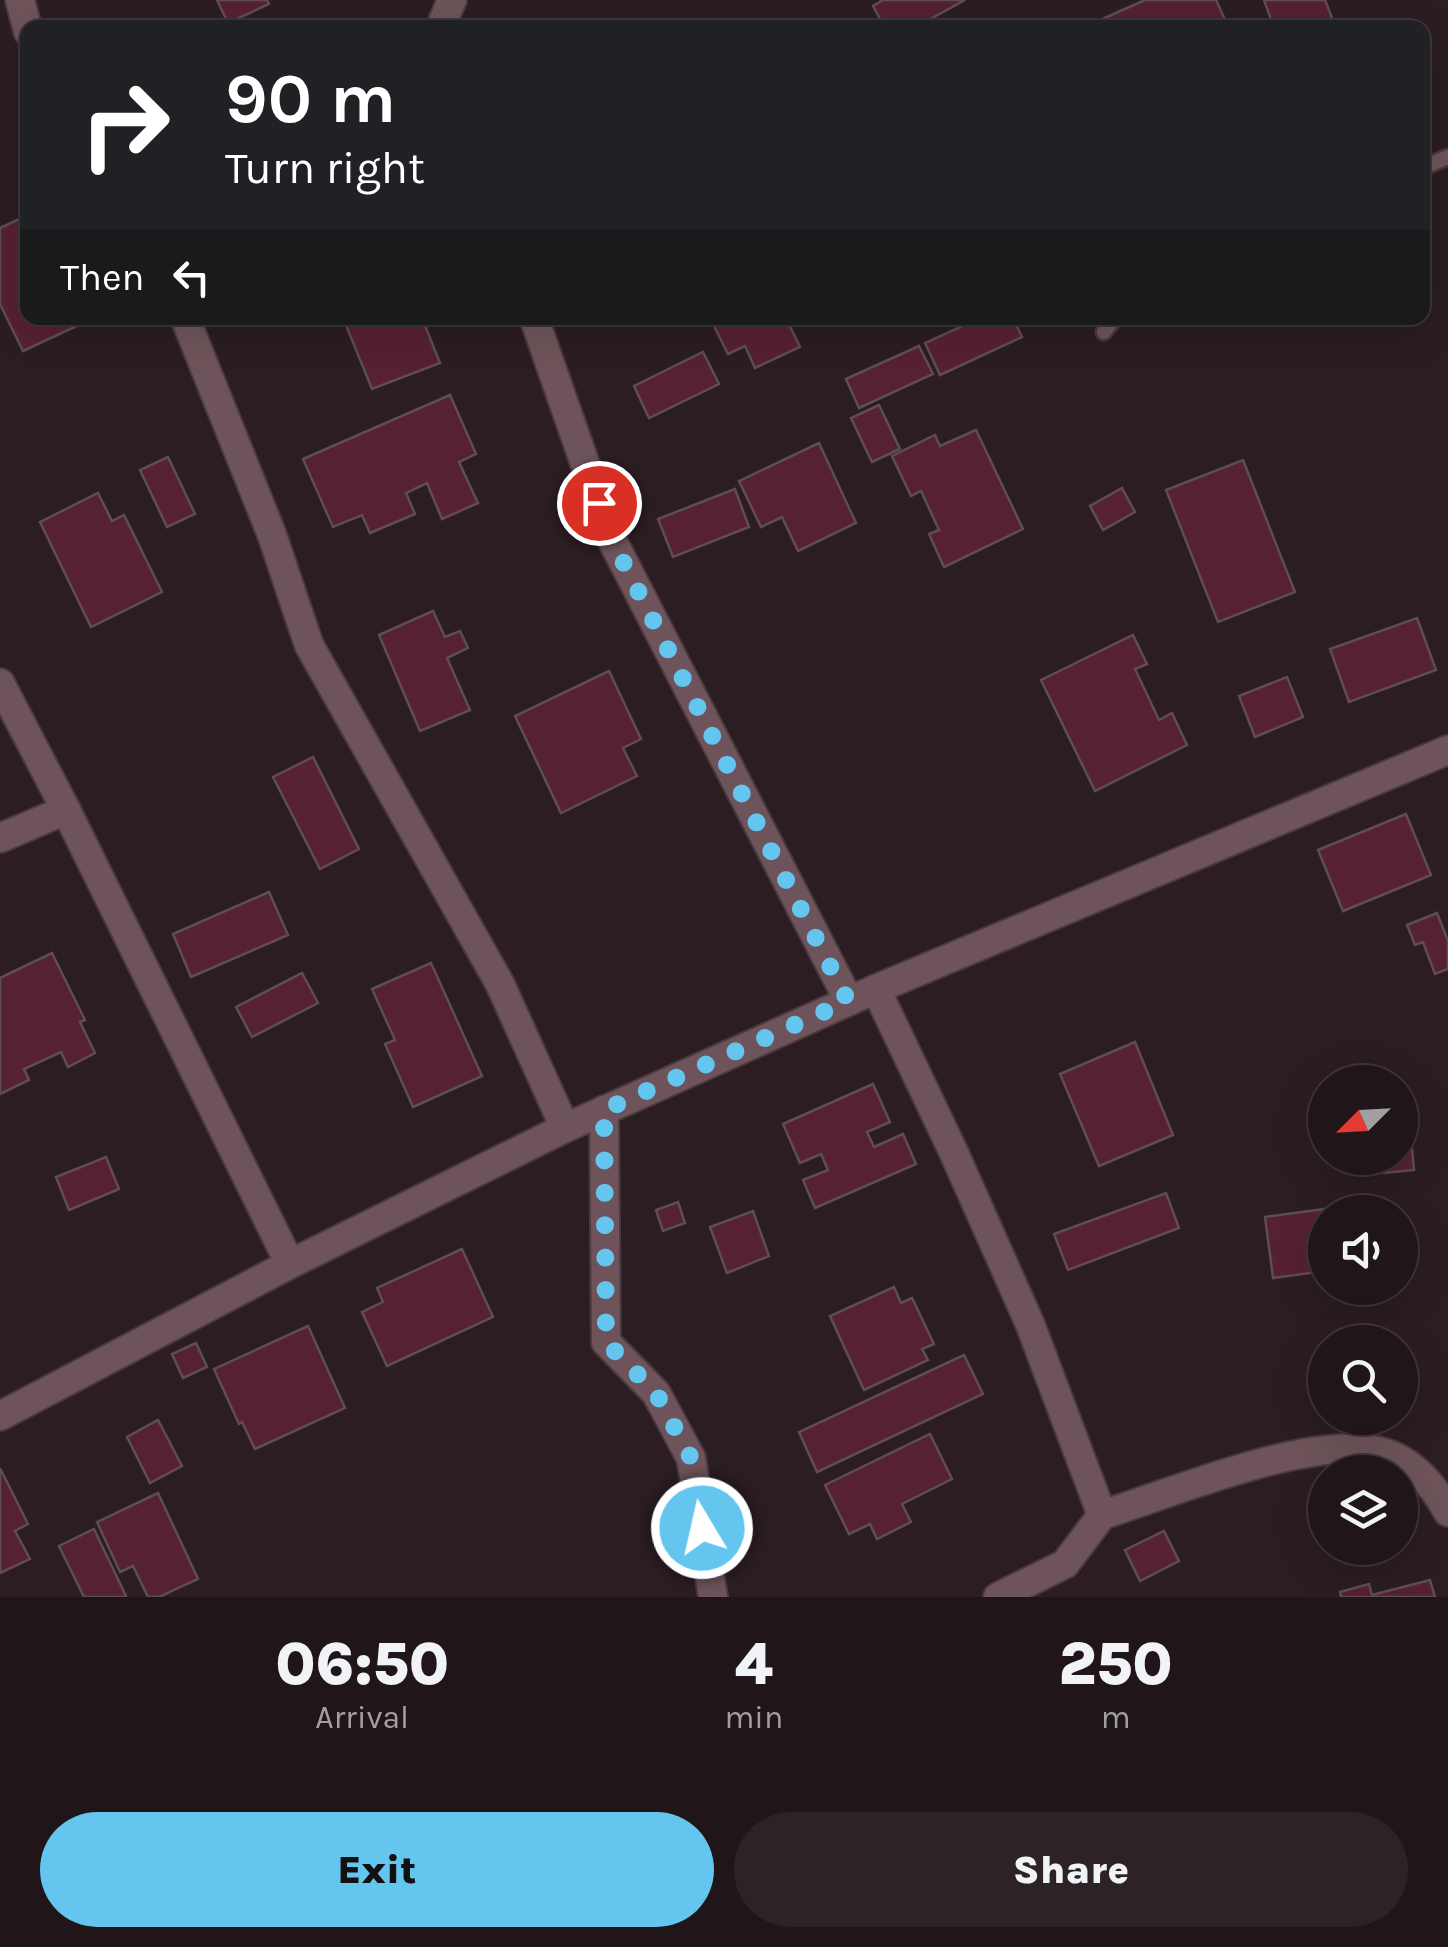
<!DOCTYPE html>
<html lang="en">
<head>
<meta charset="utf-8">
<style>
  body { margin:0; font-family:Karla,sans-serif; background:#2d2326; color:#f1f3f6; height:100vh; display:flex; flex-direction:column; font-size:38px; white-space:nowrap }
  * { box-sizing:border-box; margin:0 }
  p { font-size:32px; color:#a29fa2 }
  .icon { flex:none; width:55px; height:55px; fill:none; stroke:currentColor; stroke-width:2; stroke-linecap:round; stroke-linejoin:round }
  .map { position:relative; height:1597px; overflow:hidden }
  .panel { display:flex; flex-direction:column; background:#201619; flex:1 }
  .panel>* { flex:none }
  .top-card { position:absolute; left:20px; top:20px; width:1410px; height:305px; border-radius:20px; box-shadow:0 10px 40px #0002,0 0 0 2px #3d3538; background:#202124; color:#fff; overflow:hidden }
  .needle { width:65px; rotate:246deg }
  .controls { position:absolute; left:1308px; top:1065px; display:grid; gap:20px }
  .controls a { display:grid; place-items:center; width:110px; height:110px; border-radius:50%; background:#201619; box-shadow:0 10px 40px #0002,0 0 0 2px #3d3538; font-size:50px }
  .pin { position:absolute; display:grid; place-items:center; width:85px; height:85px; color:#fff; margin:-42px; border:5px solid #fff; border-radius:50%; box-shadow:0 2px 10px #0007 }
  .me { position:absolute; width:110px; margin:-55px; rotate:351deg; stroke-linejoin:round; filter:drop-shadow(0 0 8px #0008) }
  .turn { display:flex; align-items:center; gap:35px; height:210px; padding:0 40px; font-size:45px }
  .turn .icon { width:130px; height:130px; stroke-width:2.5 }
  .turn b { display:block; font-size:70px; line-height:85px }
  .then { display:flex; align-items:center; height:95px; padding:0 40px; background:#0003; gap:20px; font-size:38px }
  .eta { display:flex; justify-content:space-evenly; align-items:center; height:170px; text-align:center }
  .eta b { font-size:60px; font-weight:800; line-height:70px }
  .button { display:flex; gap:20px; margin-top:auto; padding:20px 40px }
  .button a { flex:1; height:115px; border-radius:60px; background:#64c5ee; color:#111; font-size:40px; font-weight:800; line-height:115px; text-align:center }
  .button a+a { background:#2d2326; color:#f1f3f6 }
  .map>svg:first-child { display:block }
  .building { fill:#562132; stroke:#5e4d51; stroke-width:2.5 }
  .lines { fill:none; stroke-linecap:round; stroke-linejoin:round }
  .lane-casing { stroke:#483a3e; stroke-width:19 }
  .street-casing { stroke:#483a3e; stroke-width:32 }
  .lane { stroke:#6e545a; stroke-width:14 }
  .street { stroke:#6e545a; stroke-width:28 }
  .route { stroke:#64c5ee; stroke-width:18; stroke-dasharray:0 32.4 }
</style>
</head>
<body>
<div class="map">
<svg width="1448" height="1597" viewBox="0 0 1448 1597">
  <rect width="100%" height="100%" fill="#2b1d21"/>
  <g class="building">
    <path d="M 217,0 L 267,0 L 269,4 L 228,23 Z"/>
    <path d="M 883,0 L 965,0 L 914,28 L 885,28 L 873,6 Z"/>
    <path d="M 1145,0 L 1216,0 L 1227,24 L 1220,28 L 1082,28 Z"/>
    <path d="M 1264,0 L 1325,0 L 1336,28 L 1274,28 Z"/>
    <path d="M 28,215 L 28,318 L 94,318 L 23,351 L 0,304 L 0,228 Z"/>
    <path d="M 343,318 L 422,318 L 440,363 L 372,389 Z"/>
    <path d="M 710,318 L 786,318 L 800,347 L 755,368 L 745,346 L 728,354 Z"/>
    <path d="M 980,318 L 1013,318 L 1022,337 L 940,375 L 925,343 Z"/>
    <path d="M 919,346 L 933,374 L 859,408 L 846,379 Z"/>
    <path d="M 703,352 L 719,384 L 649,418 L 634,386 Z"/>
    <path d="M 450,395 L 476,454 L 459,462 L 478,503 L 442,519 L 427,483 L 406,493 L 415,514 L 370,533 L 362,515 L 333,527 L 303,459 Z"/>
    <path d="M 879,405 L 900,449 L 872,462 L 851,418 Z"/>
    <path d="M 976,430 L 1023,529 L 944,567 L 929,534 L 939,530 L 921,491 L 911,496 L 892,456 L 935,435 L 940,446 Z"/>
    <path d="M 819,443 L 856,523 L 798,551 L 782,517 L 761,527 L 739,481 Z"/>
    <path d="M 168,457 L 195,514 L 167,527 L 140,470 Z"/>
    <path d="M 1243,460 L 1295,592 L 1218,622 L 1166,490 Z"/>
    <path d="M 1122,488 L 1135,512 L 1103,530 L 1090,506 Z"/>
    <path d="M 735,489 L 749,527 L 673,557 L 658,519 Z"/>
    <path d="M 98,493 L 112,521 L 124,515 L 162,592 L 91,627 L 40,522 Z"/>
    <path d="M 433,611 L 445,637 L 460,631 L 468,648 L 447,658 L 470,710 L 420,731 L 379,635 Z"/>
    <path d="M 1417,618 L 1436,670 L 1349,702 L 1330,649 Z"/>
    <path d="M 1133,635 L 1147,664 L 1135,669 L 1159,720 L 1172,713 L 1187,745 L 1095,791 L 1041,680 Z"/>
    <path d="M 609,671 L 641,739 L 623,748 L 637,776 L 561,813 L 515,716 Z"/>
    <path d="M 1287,677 L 1303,717 L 1255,737 L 1239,696 Z"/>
    <path d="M 313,757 L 359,849 L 320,869 L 273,777 Z"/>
    <path d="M 1406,814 L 1431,875 L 1343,911 L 1318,850 Z"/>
    <path d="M 269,892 L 288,935 L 191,977 L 173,934 Z"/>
    <path d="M 1437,913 L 1448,941 L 1448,969 L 1435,974 L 1423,942 L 1415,945 L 1407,925 Z"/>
    <path d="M 52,953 L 85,1020 L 80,1022 L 95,1053 L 68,1067 L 61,1052 L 24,1069 L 29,1080 L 0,1094 L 0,978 Z"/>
    <path d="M 431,963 L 482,1076 L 413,1107 L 385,1044 L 395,1040 L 372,989 Z"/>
    <path d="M 302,973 L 318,1003 L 252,1037 L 236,1007 Z"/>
    <path d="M 1135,1042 L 1173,1135 L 1099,1166 L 1060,1074 Z"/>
    <path d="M 873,1084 L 890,1122 L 867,1132 L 874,1147 L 903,1134 L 916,1164 L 815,1208 L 803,1180 L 828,1170 L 821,1154 L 800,1163 L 783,1124 Z"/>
    <path d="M 1400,1116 L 1409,1116 L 1414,1170 L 1384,1173 L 1383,1158 L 1400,1158 Z"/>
    <path d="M 106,1157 L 119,1189 L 69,1210 L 56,1177 Z"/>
    <path d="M 1166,1193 L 1179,1228 L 1068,1270 L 1054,1234 Z"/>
    <path d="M 678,1202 L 685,1223 L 663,1231 L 656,1210 Z"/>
    <path d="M 1377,1202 L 1378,1212 L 1325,1212 L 1325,1271 L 1273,1278 L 1265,1217 Z"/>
    <path d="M 753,1211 L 769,1256 L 727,1273 L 710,1227 Z"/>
    <path d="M 462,1249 L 493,1317 L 387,1366 L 362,1312 L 383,1302 L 377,1288 Z"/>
    <path d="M 894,1287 L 901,1303 L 912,1298 L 934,1344 L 922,1349 L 928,1360 L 864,1390 L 830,1316 Z"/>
    <path d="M 308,1326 L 345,1408 L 255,1449 L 242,1422 L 239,1424 L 214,1369 Z"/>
    <path d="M 196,1343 L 207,1367 L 183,1378 L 172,1354 Z"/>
    <path d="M 964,1355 L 983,1394 L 817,1472 L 799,1432 Z"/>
    <path d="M 158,1420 L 182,1466 L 150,1483 L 127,1437 Z"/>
    <path d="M 930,1434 L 952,1479 L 902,1504 L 911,1522 L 877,1539 L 870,1524 L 849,1534 L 825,1485 Z"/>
    <path d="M 0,1468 L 28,1524 L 15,1531 L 30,1559 L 0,1573 Z"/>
    <path d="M 158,1493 L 198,1579 L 159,1597 L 148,1597 L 133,1566 L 120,1572 L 97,1522 Z"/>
    <path d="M 94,1529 L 126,1596 L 125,1597 L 84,1597 L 59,1546 Z"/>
    <path d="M 1164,1531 L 1179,1561 L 1140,1581 L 1125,1550 Z"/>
    <path d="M 1430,1580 L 1435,1597 L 1341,1597 L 1340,1592 L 1369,1584 L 1372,1595 Z"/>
  </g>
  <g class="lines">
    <g class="lane-casing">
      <g id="lane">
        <path d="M 1422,168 L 1448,157"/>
        <path d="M 1104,332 L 1115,318"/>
      </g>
    </g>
    <g class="street-casing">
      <g id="street">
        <path d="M 20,0 L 28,31"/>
        <path d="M 440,28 L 452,0"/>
        <path d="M 185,318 L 272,535 L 309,645 L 500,984 L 565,1128"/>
        <path d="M 534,318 L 611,538 L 849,1001"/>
        <path d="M 0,683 L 66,810 L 290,1264"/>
        <path d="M 0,838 L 66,810"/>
        <path d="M 876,989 L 954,1153 L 1030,1324 L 1102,1515 C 1174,1492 1300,1439 1373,1450 C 1408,1455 1433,1484 1448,1512"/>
        <path d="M 604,1110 L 606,1342 L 656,1393 L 691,1458 L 713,1597"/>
        <path d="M 0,1416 L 290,1264 L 565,1128 L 876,989 L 1448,750"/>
        <path d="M 998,1597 L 1065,1564 L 1102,1515"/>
      </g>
    </g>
    <use href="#lane" class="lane"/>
    <use href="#street" class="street"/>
  </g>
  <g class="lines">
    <path class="route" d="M 599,503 L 611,538 L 848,1001 L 604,1110 L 606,1342 L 656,1393 L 691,1458 L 702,1528"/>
  </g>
</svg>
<div class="controls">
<a><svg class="needle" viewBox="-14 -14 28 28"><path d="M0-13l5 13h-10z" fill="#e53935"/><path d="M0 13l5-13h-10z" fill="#a29fa2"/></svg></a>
<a><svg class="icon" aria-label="sound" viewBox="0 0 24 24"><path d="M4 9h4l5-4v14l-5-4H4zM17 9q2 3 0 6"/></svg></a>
<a><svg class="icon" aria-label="search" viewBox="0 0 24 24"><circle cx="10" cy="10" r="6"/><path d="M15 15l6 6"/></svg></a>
<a><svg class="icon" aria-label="layers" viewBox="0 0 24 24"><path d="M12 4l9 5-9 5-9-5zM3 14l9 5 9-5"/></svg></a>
</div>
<div class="pin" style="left:599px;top:503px;background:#d93025"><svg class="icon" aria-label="arrive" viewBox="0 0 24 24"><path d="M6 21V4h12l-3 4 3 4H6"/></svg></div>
<svg class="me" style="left:702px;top:1528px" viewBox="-20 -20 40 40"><circle r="17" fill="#64c5ee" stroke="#fff" stroke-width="3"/><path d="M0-11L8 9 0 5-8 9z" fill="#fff"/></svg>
<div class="top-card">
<div class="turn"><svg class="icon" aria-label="right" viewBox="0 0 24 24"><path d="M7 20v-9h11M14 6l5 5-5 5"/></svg><div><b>90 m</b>Turn right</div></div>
<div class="then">Then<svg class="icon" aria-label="left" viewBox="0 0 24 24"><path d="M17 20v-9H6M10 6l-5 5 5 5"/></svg></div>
</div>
</div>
<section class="panel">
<div class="eta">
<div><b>06:50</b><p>Arrival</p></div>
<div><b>4</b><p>min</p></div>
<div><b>250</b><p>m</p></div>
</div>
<div class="button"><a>Exit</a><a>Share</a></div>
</section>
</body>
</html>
